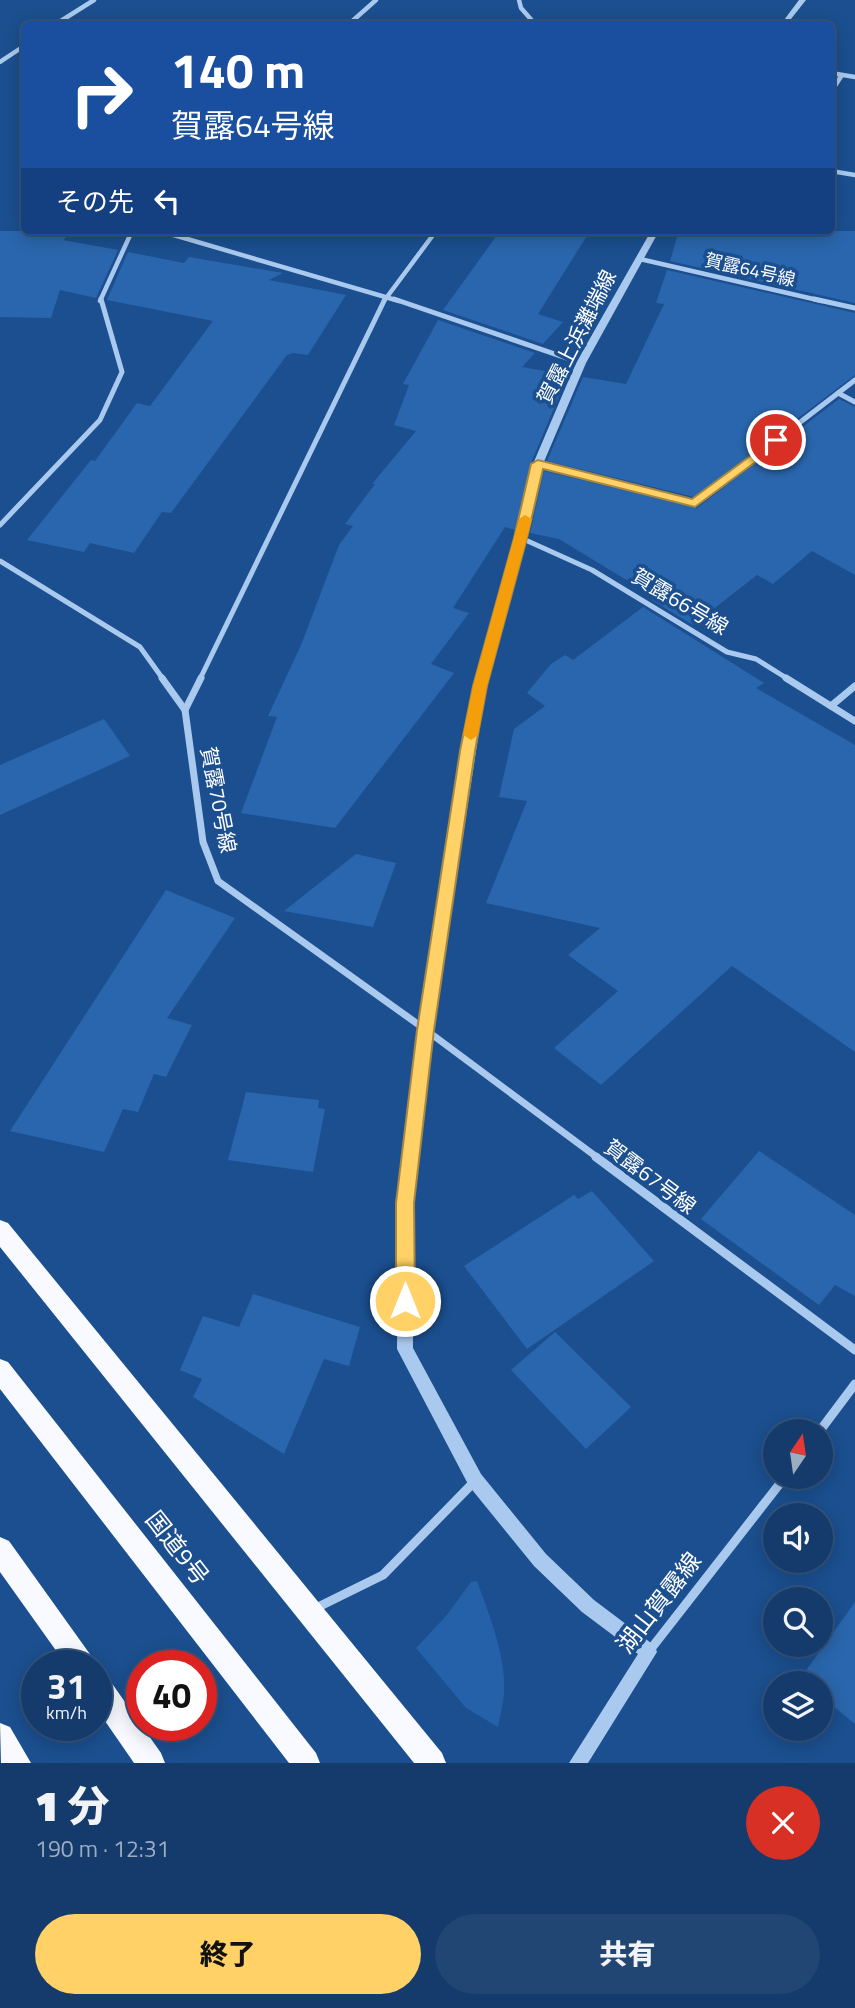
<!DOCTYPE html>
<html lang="ja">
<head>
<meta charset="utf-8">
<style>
  body { margin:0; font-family:"Titillium Web","Noto Sans JP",sans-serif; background:#214673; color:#f1f3f6; height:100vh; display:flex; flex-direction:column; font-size:26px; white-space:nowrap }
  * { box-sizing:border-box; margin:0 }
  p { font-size:23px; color:#9dadc1 }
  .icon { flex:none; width:38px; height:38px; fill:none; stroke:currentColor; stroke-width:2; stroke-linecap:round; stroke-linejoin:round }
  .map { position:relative; height:1763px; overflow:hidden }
  .side { display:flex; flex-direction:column; background:#143b6b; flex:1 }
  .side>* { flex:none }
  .hud { position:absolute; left:21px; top:21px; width:814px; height:214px; border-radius:10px; box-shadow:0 4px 18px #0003,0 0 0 2px #33557e; background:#1a4fa0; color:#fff; overflow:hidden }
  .needle { width:46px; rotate:13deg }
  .fabs { position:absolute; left:763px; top:1419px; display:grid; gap:14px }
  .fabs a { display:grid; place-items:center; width:70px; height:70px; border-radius:50%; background:#143b6b; box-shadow:0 4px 18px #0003,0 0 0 2px #33557e; font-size:35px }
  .speed { position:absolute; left:21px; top:1650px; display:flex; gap:14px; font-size:35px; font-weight:700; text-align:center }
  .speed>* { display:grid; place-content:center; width:91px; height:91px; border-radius:50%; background:#143b6b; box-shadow:0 4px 18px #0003,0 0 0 2px #33557e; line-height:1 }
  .speed small { font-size:18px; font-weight:400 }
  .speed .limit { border:10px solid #d22; background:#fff; color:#111 }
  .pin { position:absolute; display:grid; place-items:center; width:60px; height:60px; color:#fff; margin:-30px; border:4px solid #fff; border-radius:50%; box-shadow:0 2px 7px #0007 }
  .me { position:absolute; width:77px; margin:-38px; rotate:0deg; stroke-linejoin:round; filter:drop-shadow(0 0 5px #0008) }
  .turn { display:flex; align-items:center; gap:24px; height:147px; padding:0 35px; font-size:32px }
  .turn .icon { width:91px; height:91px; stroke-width:2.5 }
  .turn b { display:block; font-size:49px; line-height:60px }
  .then { display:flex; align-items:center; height:66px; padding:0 35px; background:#0003; gap:14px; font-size:26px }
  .round { display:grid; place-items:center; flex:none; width:74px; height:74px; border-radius:37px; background:#214673 }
  .summary { display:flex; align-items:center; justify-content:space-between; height:119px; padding:0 35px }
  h1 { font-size:42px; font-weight:800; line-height:52px }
  .cta { display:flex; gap:14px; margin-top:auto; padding:14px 35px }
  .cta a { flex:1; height:80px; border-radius:42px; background:#ffd166; color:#111; font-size:28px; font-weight:800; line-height:80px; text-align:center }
  .cta a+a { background:#214673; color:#f1f3f6 }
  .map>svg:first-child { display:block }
  .green { fill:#2461a8 }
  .building { fill:#2a66ad }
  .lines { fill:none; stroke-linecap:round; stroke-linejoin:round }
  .minor-far3 { stroke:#a9c9ee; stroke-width:4.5 }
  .minor-far2 { stroke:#a9c9ee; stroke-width:5 }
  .minor-far1 { stroke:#a9c9ee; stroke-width:7 }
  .minor { stroke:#a9c9ee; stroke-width:9 }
  .tertiary { fill:#a9c9ee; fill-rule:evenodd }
  .trunk { fill:#f8faff; fill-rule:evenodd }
  .route { fill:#ffd166; stroke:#a68842; stroke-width:2 }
  .slow { fill:#f59e0b }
  .labels { text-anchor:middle; stroke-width:7; stroke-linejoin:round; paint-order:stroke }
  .far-street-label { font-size:18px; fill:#fff; stroke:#1b4f8f }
  .street-label { font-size:21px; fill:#fff; stroke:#1b4f8f }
  .near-street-label { font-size:24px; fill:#fff; stroke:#1b4f8f }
</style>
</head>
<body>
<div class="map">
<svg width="855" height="1763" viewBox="0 0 855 1763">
  <rect width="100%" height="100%" fill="#1b4f8f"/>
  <path class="green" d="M 477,1581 C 489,1614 507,1659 504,1694 C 503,1705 500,1716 498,1727 L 466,1708 L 416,1648 L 446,1616 L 471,1582 Z"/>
  <g class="building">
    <path d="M 0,231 L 73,231 L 63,240 L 118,250 L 96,298 L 60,290 L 51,318 L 0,317 Z"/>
    <path d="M 500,231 L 590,231 L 538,314 L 563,322 L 543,344 L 443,310 Z"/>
    <path d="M 679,231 L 855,231 L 855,303 L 670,261 Z"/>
    <path d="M 128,252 L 184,263 L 189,257 L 283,273 L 269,280 L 346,295 L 308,355 L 293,353 L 287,355 L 171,513 L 162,512 L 134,553 L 90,543 L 84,552 L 27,540 L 91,460 L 95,461 L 137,403 L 150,406 L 213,321 L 107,300 Z"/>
    <path d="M 667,270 L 855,313 L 855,375 L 694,497 L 547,461 L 583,377 L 626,384 L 664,304 L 656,303 Z"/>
    <path d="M 438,320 L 535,353 L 522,367 L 568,375 L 531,463 L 515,530 L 505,527 L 453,608 L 469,613 L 431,664 L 454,673 L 335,828 L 241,813 L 277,717 L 268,716 L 301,645 L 339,545 L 353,526 L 345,524 L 375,484 L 372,484 L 416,431 L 394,425 L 409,385 L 403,384 Z"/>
    <path d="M 839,399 L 855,407 L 855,575 L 812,551 L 773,584 L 757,575 L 693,625 L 652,600 L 656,598 L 559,539 L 530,533 L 544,471 L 697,508 Z"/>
    <path d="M 643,607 L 764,683 L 756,688 L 855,745 L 855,1052 L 732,966 L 601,1085 L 554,1048 L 618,991 L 568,955 L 600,928 L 486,903 L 527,801 L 499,797 L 514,729 L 545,706 L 527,693 L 551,664 L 565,655 L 573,660 Z"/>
    <path d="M 104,719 L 130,756 L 0,815 L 0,765 Z"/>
    <path d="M 356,854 L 396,863 L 373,927 L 284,911 Z"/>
    <path d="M 166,890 L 235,918 L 167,1018 L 192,1025 L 166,1077 L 154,1074 L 138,1112 L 123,1109 L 104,1152 L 10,1131 Z"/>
    <path d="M 246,1092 L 319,1100 L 318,1108 L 325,1109 L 313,1172 L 228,1160 Z"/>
    <path d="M 759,1151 L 855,1215 L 855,1296 L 835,1285 L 819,1305 L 701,1219 Z"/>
    <path d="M 592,1191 L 654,1261 L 527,1349 L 464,1266 L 574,1195 L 578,1199 Z"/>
    <path d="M 253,1294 L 360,1327 L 349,1366 L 324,1359 L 284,1454 L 193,1397 L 202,1379 L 180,1370 L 203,1316 L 239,1327 Z"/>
    <path d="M 555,1332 L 631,1407 L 586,1449 L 511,1370 Z"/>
    <path d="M 855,1602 L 855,1724 L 821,1696 L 821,1684 L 806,1684 L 800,1679 Z"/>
  </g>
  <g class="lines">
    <g class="minor-far3">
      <path d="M 519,0 L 521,8 L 535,24"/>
      <path d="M 56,24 L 94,0"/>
      <path d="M 349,24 L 376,0"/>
      <path d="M 0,62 L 24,46"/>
      <path d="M 831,73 L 855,77"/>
      <path d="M 831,92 L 842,75"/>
      <path d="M 831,171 L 855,175"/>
      <path d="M 160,231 L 399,301"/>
      <path d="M 640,259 L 822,301"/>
      <path d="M 100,301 L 132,231"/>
      <path d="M 384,301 L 436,231"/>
    </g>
    <g class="minor-far2">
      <path d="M 394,299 L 581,363"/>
      <path d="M 814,299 L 855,308"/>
      <path d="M 838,393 L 855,402"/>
      <path d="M 538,464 L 695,503 L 855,380"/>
      <path d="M 0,525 L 100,420 L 122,372 L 101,299"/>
      <path d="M 521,538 L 592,570 L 727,652 L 756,659 L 788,679"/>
      <path d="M 0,561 L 140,647 L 163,679"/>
      <path d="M 200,679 L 385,299"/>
    </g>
    <g class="minor-far1">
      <path d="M 162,678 L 185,710 L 203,842 L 218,881 L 426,1030 L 598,1158"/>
      <path d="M 786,678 L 855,721"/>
      <path d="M 831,706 L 855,686"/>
      <path d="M 185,710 L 201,678"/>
    </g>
    <g class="minor">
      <path d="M 596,1157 L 855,1350"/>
      <path d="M 819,1432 L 855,1384"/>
      <path d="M 314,1609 L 383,1575 L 475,1481"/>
      <path d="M 650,1650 L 785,1477"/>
    </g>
    <g class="tertiary">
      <path d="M 799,0 L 806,0 L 787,24 L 781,24 Z"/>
      <path d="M 651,231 L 659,231 L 586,363 L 543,464 L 526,538 L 486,686 L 433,1030 L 412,1203 L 413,1348 L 481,1474 L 546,1554 L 594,1600 L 655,1646 L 657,1652 L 588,1763 L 569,1763 L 638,1654 L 582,1612 L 534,1566 L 469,1486 L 397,1349 L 398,1203 L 419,1030 L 474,686 L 516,538 L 533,464 L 576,363 Z"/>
    </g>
    <g class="trunk">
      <path d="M 0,1220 L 8,1223 L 442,1753 L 446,1763 L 414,1763 L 0,1247 Z"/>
      <path d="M 0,1359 L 8,1362 L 316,1753 L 320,1763 L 289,1763 L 0,1389 Z"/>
      <path d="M 0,1537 L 9,1541 L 92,1657 L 96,1666 L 67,1666 L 0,1572 Z"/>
      <path d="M 96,1672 L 106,1675 L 161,1753 L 165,1763 L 134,1763 L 96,1708 Z"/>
      <path d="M 0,1723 L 10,1727 L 31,1763 L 1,1763 Z"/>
    </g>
  </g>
  <path class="route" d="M 776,437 L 783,440 L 781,443 L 695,507 L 543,469 L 527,538 L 487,686 L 475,751 L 434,1030 L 414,1203 L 415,1301 L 412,1307 L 405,1310 L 398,1307 L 396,1301 L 396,1203 L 417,1030 L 460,751 L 473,686 L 514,538 L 531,464 L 538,460 L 692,499 Z"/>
  <path class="slow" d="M 525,515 L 532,519 L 487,686 L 478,735 L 471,740 L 463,735 L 473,686 L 519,519 Z"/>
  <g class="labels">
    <g class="far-street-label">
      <text transform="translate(750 270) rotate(13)" y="6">賀露64号線</text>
    </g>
    <g class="street-label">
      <text transform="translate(577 337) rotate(-63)" y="7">賀露上浜灘端線</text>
      <text transform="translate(680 602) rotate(31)" y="7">賀露66号線</text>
      <text transform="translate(218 800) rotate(79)" y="7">賀露70号線</text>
      <text transform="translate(650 1177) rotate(37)" y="7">賀露67号線</text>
    </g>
    <g class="near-street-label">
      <text transform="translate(177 1548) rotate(52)" y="8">国道9号</text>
      <text transform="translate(659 1603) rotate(-52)" y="8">湖山賀露線</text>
    </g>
  </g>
</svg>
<div class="fabs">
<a><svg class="needle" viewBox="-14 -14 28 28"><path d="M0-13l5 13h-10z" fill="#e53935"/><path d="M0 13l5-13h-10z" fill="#9dadc1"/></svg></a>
<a><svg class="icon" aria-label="sound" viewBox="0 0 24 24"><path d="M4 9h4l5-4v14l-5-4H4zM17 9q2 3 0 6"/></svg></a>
<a><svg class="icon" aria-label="search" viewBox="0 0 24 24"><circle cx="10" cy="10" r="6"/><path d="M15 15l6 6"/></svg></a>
<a><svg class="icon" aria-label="layers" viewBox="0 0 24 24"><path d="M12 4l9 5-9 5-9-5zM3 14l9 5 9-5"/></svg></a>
</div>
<div class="speed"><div>31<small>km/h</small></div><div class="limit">40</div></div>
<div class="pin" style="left:776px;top:440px;background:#d93025"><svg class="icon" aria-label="arrive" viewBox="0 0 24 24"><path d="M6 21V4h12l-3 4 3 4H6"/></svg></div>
<svg class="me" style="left:405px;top:1301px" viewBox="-20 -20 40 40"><circle r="17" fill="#ffd166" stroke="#fff" stroke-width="3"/><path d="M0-11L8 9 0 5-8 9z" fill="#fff"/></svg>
<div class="hud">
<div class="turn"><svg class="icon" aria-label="right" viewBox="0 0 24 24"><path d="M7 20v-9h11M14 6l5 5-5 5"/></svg><div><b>140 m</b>賀露64号線</div></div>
<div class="then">その先<svg class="icon" aria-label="left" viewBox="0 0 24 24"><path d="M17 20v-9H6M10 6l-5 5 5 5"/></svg></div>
</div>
</div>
<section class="side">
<div class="summary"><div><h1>1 分</h1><p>190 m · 12:31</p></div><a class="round" style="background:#d93025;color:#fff"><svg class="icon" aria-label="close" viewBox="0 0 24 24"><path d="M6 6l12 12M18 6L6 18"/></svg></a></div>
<div class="cta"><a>終了</a><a>共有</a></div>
</section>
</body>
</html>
